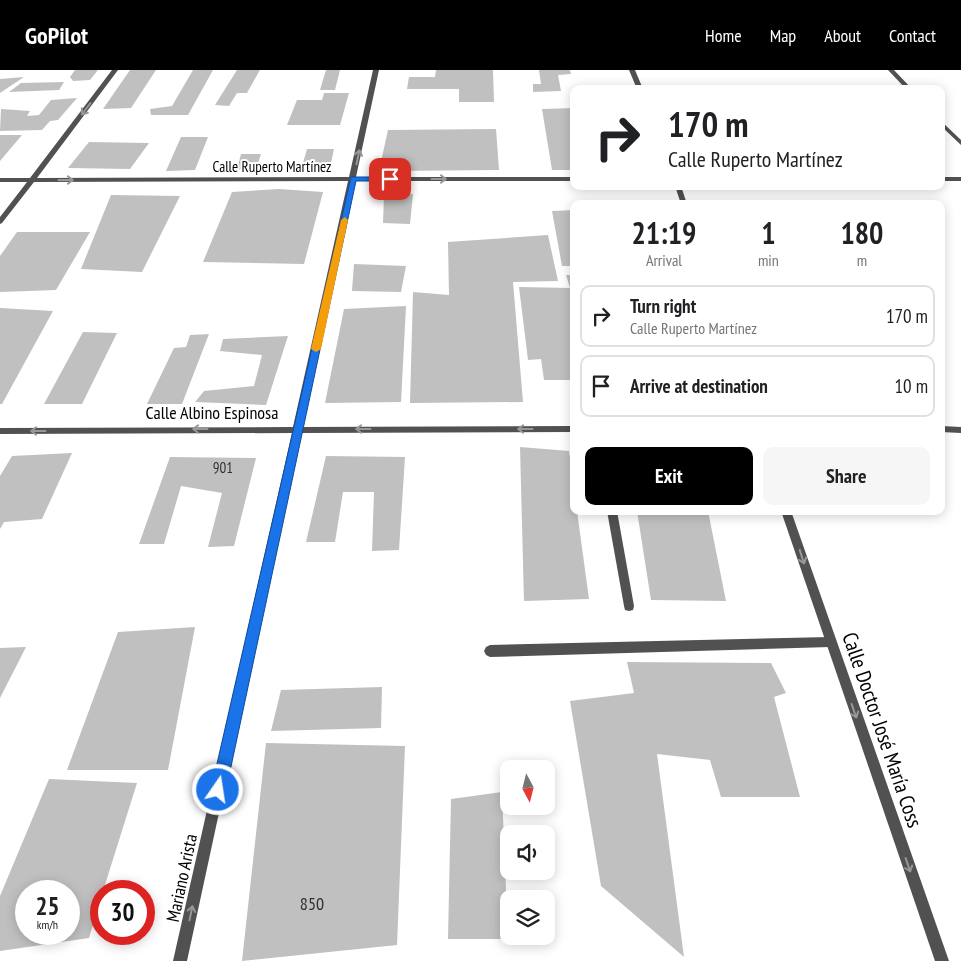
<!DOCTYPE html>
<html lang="en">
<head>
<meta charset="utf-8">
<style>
  body { margin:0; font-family:"PT Sans Narrow",sans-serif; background:#f6f6f6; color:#202124; height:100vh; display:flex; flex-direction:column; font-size:19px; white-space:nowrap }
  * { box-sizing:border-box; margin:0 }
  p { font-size:16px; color:#757577 }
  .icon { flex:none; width:28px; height:28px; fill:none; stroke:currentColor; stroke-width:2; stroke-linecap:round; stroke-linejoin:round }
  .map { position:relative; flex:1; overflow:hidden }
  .details { position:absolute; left:570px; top:130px; width:375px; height:315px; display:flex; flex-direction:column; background:#fff; border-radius:10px; box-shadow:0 2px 12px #0003 }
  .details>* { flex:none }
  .hud { position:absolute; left:570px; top:15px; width:375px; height:105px; border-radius:10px; box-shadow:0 2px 12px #0003; background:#fff; color:#202124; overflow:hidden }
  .needle { width:32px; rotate:173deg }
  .tools { position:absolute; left:500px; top:690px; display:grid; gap:10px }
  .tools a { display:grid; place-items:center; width:55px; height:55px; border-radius:10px; background:#fff; box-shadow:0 2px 12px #0003; font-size:25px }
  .speed { position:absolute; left:15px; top:810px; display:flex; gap:10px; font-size:25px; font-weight:700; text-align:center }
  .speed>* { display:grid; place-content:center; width:65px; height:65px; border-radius:50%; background:#fff; box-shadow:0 2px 12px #0003; line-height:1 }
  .speed small { font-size:12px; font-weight:400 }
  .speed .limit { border:8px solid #d22; background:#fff; color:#111 }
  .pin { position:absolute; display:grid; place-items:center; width:42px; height:42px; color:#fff; margin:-21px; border-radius:10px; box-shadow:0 2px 8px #0006 }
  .me { position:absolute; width:55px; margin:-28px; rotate:13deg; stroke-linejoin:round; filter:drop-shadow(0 0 4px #0008) }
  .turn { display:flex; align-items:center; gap:18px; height:105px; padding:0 15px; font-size:22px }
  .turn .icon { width:65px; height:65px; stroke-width:2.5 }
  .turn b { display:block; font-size:35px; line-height:42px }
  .eta { display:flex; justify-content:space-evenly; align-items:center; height:85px; text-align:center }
  .eta b { font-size:30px; font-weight:700; line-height:35px }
  .cta { display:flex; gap:10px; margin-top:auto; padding:10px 15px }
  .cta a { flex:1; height:58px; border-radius:10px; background:#000; color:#fff; font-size:20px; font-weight:700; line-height:58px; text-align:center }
  .cta a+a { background:#f6f6f6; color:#202124 }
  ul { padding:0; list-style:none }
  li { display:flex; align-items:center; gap:15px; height:62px; margin:0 10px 8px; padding:0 5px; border:2px solid #e0e0e0; border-radius:10px }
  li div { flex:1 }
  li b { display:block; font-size:19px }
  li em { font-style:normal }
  header { display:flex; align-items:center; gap:30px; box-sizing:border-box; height:70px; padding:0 25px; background:#000; color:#fff }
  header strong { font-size:24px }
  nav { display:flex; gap:28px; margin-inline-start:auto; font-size:18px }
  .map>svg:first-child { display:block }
  .building { fill:#c0c0c0; fill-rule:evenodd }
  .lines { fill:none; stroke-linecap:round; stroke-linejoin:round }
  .service { fill:#515151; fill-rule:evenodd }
  .minor { fill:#515151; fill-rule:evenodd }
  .oneway { stroke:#979797 }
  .route { fill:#1a73e8; stroke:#114b97 }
  .slow { fill:#f59e0b }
  .labels { text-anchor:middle; stroke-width:4; stroke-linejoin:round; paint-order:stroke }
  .far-street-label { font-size:15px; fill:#000; stroke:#fff }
  .number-label { font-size:15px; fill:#303030 }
  .street-label { font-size:18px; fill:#000; stroke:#fff }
  .near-number-label { font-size:18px; fill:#303030 }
  .near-street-label { font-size:21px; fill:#000; stroke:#fff }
</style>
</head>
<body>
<header>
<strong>GoPilot</strong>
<nav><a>Home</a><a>Map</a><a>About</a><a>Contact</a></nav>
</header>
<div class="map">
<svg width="961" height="891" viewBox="0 0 961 891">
  <rect width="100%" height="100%" fill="#fff"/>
  <g class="building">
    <path d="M 75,0 L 98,0 L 90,10 L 73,11 L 70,7 Z"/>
    <path d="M 130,0 L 156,0 L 131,38 L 103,39 Z"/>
    <path d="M 193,0 L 213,0 L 188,45 L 151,45 L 150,39 L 172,36 Z"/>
    <path d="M 237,0 L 260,0 L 247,23 L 237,23 L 229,36 L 215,35 Z"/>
    <path d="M 326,0 L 340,0 L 335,20 L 320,20 Z"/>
    <path d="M 436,0 L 493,0 L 494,32 L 459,32 L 459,19 L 407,19 L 409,7 L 435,7 Z"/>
    <path d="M 539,0 L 570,0 L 571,4 L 558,5 L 561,21 L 533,22 L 533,14 L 541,14 Z"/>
    <path d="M 24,7 L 0,23 L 0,9 Z"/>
    <path d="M 64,12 L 59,20 L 9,22 L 21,13 Z"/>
    <path d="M 324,23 L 349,23 L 340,55 L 287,55 L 297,30 L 322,30 Z"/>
    <path d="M 77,28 L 58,50 L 50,51 L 42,60 L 0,61 L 1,39 L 30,41 L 27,46 L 39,45 L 51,30 Z"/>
    <path d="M 574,38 L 574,100 L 552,100 L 542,39 Z"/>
    <path d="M 496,59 L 499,100 L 389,101 L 380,96 L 388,60 Z"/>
    <path d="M 0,65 L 22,65 L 0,91 Z"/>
    <path d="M 181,67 L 208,67 L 195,100 L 166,101 Z"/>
    <path d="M 89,72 L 149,73 L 130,99 L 68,98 Z"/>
    <path d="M 307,79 L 334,79 L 331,93 L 303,93 Z"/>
    <path d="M 241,84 L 261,84 L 257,96 L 237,100 Z"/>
    <path d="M 279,119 L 323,122 L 304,194 L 203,192 L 232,122 Z"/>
    <path d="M 413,124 L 410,154 L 383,153 L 384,126 Z"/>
    <path d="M 111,125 L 180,126 L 142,202 L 81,199 Z"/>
    <path d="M 574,140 L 574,196 L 562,196 L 552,141 Z"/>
    <path d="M 17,162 L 90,162 L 56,220 L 0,222 L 0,186 Z"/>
    <path d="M 548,165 L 558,211 L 513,212 L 523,332 L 410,333 L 413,222 L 449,225 L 448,172 Z"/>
    <path d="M 354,194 L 406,196 L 401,222 L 352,221 Z"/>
    <path d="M 566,205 L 574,205 L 574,249 L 570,249 L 574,264 L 574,310 L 544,310 L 541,289 L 528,290 L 519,217 L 570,218 Z"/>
    <path d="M 406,236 L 401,332 L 325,333 L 344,239 Z"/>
    <path d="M 0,238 L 53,241 L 2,334 L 0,334 Z"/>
    <path d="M 83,262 L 117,263 L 82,334 L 44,334 Z"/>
    <path d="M 209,264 L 182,334 L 147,334 L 174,278 L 186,277 L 190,265 Z"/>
    <path d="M 288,266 L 266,335 L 195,332 L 204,321 L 254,316 L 262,285 L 220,281 L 223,269 Z"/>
    <path d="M 520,377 L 569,381 L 574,414 L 574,441 L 577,441 L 589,529 L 524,531 Z"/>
    <path d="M 72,383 L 42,449 L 4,452 L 0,459 L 0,406 L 12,386 Z"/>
    <path d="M 326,386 L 405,387 L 399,480 L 372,481 L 374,422 L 343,422 L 335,472 L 306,472 Z"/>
    <path d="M 170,387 L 256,388 L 234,476 L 208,477 L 222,423 L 181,416 L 164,474 L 139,474 Z"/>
    <path d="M 637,441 L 708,441 L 726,531 L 651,530 Z"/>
    <path d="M 195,557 L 168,700 L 67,700 L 118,562 Z"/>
    <path d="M 26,577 L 0,628 L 0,578 Z"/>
    <path d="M 627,592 L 771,593 L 786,623 L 774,627 L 800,727 L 721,727 L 710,690 L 657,684 L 684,887 L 601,816 L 570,631 L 634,623 Z"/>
    <path d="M 382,617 L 381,658 L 271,661 L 281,620 Z"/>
    <path d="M 266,673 L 405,676 L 397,875 L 242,891 Z"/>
    <path d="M 49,709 L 137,713 L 103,821 L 101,821 L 101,828 L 89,868 L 0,881 L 0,826 ZM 26,821 L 69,821 L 69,864 L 26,864 Z"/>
    <path d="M 502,722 L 508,869 L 448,869 L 451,729 Z"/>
  </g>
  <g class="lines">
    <g class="service">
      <path d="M 607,441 L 617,441 L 634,536 L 633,540 L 629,541 L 625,540 L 624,536 Z"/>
      <path d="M 830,567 L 834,568 L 836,572 L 834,576 L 830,577 L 490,587 L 486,585 L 484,581 L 486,577 L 490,575 Z"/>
    </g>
    <g class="minor">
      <path d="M 112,0 L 118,0 L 37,108 L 349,107 L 373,0 L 379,0 L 356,107 L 574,107 L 574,111 L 355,111 L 302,357 L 574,356 L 574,362 L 301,363 L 187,891 L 173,891 L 292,363 L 0,364 L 0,358 L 293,357 L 348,111 L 34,112 L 2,153 L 0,154 L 0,147 L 27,112 L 0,112 L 0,108 L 30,108 Z"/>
      <path d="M 629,0 L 635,0 L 643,19 L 637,19 Z"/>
      <path d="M 888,0 L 894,0 L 912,19 L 906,19 Z"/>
      <path d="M 941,51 L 961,70 L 961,75 L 941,56 Z"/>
      <rect x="941" y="107" width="20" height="4"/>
      <path d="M 675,116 L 681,116 L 687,134 L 681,134 Z"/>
      <path d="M 941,356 L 961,357 L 961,363 L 941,362 Z"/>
      <path d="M 781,441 L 791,441 L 949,891 L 935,891 Z"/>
    </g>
  </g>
  <defs><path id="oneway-shaft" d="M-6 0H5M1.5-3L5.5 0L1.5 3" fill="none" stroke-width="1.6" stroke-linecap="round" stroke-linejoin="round" transform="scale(1.25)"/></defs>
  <g class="oneway">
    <use href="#oneway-shaft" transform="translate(86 39) rotate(127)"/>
    <use href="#oneway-shaft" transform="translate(358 87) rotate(-78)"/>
    <use href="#oneway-shaft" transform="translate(439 109)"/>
    <use href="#oneway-shaft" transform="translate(66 110)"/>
    <use href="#oneway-shaft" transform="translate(200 359) rotate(180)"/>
    <use href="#oneway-shaft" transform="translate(363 359) rotate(-180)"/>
    <use href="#oneway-shaft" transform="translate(525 359) rotate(-180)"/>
    <use href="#oneway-shaft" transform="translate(38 361) rotate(180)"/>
    <use href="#oneway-shaft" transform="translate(802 487) rotate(72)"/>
    <use href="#oneway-shaft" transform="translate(854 641) rotate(71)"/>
    <use href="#oneway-shaft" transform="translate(908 795) rotate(71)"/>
    <use href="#oneway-shaft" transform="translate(191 843) rotate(-78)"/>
  </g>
  <path class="route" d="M 351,107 L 390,107 L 394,109 L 390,111 L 356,111 L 226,720 L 223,725 L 218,727 L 213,725 L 211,720 Z"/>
  <path class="slow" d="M 345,147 L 348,150 L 321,279 L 316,282 L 311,279 L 341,150 Z"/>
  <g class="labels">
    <g class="far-street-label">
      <text x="272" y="102">Calle Ruperto Martínez</text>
    </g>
    <g class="number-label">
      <text x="223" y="403">901</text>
    </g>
    <g class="street-label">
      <text x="212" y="349">Calle Albino Espinosa</text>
      <text transform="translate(182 808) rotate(-78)" y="6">Mariano Arista</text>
    </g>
    <g class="near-number-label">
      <text x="312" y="840">850</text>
    </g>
    <g class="near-street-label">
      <text transform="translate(882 660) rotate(71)" y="7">Calle Doctor José María Coss</text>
    </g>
  </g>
</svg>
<div class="tools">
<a><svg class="needle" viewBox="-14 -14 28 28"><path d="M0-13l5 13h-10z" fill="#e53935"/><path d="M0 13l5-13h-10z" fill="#757577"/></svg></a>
<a><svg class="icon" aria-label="sound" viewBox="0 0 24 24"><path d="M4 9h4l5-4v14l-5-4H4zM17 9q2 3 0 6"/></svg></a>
<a><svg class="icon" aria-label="layers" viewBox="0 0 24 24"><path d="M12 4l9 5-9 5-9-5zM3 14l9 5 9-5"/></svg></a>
</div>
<div class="speed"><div>25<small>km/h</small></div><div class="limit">30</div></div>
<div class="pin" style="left:390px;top:109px;background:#d93025"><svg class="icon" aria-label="arrive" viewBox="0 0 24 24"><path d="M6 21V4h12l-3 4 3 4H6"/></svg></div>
<svg class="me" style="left:218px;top:720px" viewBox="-20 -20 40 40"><circle r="17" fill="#1a73e8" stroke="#fff" stroke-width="3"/><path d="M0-11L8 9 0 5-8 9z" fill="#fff"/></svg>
<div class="hud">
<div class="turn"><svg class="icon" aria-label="right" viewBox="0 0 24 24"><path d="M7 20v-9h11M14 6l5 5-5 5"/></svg><div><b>170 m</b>Calle Ruperto Martínez</div></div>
</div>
<section class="details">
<div class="eta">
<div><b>21:19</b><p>Arrival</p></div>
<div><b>1</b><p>min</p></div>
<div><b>180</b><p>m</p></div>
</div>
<ul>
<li><svg class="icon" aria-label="right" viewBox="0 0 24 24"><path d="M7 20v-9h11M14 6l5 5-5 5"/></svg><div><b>Turn right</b><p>Calle Ruperto Martínez</p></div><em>170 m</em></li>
<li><svg class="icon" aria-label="arrive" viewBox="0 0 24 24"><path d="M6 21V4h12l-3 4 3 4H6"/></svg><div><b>Arrive at destination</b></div><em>10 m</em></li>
</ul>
<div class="cta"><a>Exit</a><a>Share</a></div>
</section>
</div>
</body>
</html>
